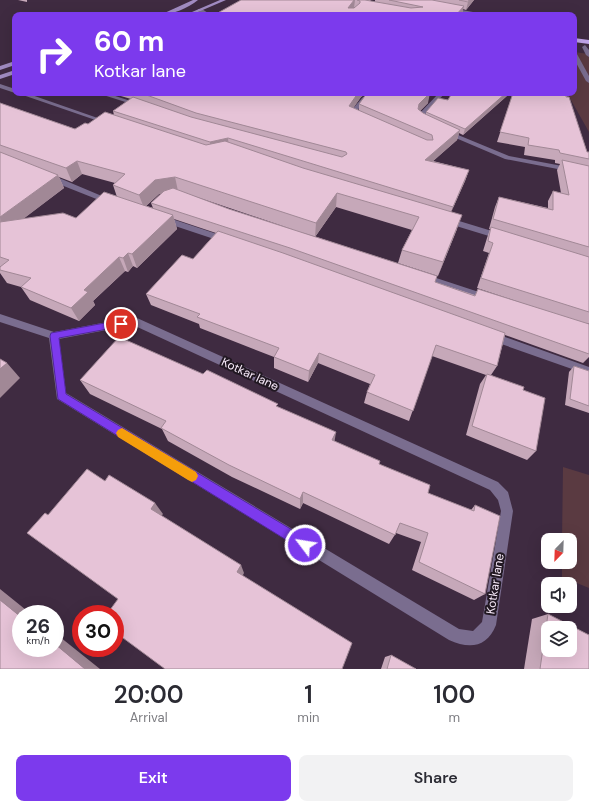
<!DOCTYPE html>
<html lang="en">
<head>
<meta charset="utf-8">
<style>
  body { margin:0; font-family:"DM Sans",sans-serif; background:#f2f2f3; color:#2b2b33; height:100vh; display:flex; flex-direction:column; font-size:15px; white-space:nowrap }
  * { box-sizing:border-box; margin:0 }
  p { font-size:13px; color:#7c7c81 }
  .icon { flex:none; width:22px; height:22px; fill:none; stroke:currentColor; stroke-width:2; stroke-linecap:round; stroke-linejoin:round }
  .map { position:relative; height:669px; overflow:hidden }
  .panel { display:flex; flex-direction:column; background:#fff; flex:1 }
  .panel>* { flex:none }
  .hud { position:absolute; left:12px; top:12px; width:565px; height:84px; border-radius:8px; box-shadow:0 4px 16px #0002; background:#7c3aed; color:#fff; overflow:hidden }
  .needle { width:26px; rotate:203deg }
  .buttons { position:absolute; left:541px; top:533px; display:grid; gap:8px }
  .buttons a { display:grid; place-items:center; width:36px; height:36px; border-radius:8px; background:#fff; box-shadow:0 4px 16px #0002; font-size:20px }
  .speed { position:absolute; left:12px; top:605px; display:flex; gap:8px; font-size:20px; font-weight:700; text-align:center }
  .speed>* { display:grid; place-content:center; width:52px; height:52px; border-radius:50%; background:#fff; box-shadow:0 4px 16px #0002; line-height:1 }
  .speed small { font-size:10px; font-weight:400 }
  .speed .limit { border:6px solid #d22; background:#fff; color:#111 }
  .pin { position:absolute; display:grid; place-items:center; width:34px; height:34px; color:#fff; margin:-17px; border:2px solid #fff; border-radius:50%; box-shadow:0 1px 4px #0007 }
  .me { position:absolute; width:44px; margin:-22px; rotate:301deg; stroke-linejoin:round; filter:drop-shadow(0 0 3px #0008) }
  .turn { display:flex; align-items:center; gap:14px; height:84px; padding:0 16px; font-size:18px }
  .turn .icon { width:52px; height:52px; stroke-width:2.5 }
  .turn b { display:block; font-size:28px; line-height:34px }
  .eta { display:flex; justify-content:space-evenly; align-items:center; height:68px; text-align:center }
  .eta b { font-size:24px; font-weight:600; line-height:28px }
  .cta { display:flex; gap:8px; margin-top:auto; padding:8px 16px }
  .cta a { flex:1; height:46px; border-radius:8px; background:#7c3aed; color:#fff; font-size:16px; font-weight:600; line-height:46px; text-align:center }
  .cta a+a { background:#f2f2f3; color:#2b2b33 }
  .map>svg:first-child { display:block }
  .green { fill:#5a3a41 }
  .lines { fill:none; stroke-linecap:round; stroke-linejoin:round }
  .minor { fill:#7a6d8f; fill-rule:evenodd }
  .secondary { fill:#a18cc2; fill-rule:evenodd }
  .primary { fill:#c0a4ea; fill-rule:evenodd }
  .wall { fill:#c6a8b9; fill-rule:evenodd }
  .shaded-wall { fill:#a18896 }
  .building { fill:#e6c3d7; stroke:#a18896; fill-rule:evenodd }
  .route { fill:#7c3aed; stroke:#51269a }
  .slow { fill:#f59e0b }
  .labels { text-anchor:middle; stroke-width:4; stroke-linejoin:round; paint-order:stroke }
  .near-street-label { font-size:12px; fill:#f8ebfa; stroke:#211822 }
</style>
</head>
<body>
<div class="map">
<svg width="589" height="669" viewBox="0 0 589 669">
  <rect width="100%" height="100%" fill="#3f2b41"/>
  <g class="green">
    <path d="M 574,52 L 589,54 L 589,132 L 567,93 L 574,93 Z"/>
    <path d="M 563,467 L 589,475 L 589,588 L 562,577 L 562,562 L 570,562 L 570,540 L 562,540 Z"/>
  </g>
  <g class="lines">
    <g class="minor">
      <path d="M 451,8 L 484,14 L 486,15 L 476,15 L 449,10 Z"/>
      <path d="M 198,9 L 202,9 L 211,15 L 206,15 L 198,11 Z"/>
      <path d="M 585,45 L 589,50 L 589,57 L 586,55 L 582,47 Z"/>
      <path d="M 574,52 L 577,54 L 589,76 L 589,83 L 586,81 L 574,59 Z"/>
      <path d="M 0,84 L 15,89 L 15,93 L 0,88 Z"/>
      <path d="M 17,93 L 26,93 L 112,123 L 107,124 Z"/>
      <path d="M 97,93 L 106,93 L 143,105 L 138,106 Z"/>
      <path d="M 369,93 L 376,93 L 366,100 L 355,113 L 359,117 L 358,118 L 350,116 L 350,112 L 362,98 Z"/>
      <path d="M 439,93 L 445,93 L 424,116 L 423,118 L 429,123 L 424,124 L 417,118 L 418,115 Z"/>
      <path d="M 446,130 L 509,156 L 589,171 L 589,175 L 505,159 L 444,133 L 444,131 Z"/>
      <path d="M 46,175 L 52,175 L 116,202 L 115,204 L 109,204 L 46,179 Z"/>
      <path d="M 163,216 L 229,238 L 230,240 L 226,243 L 160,221 L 160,217 Z"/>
      <path d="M 446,217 L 505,235 L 506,237 L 502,240 L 443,222 L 443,218 Z"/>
      <path d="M 424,274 L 491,296 L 493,298 L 488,301 L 421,279 L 419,277 L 421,275 Z"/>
      <path d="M 0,314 L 54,332 L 134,317 L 137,318 L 498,482 L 508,492 L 513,511 L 496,625 C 487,648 469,649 449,640 L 57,399 L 49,338 L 0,322 ZM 133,325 L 490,490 L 498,500 L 501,511 L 482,622 L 473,631 L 459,629 L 66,393 L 59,339 Z"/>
      <path d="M 491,332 L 589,367 L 589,375 L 487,339 L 486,336 L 487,333 Z"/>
    </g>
    <g class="secondary">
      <path d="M 193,0 L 198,0 C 188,8 172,15 160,15 Z"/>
      <path d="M 220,0 L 226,0 L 191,15 L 185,15 Z"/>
      <path d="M 15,61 L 15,65 L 0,70 L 0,66 Z"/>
      <path d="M 15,70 L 15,74 L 0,79 L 0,75 Z"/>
    </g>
    <path class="primary" d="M 574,38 L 589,40 L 589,44 L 574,42 Z"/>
  </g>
  <g class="wall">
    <path d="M 18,0 L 27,0 L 27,2 Z"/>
    <path d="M 241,0 L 371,0 L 370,1 L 375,2 L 375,0 L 474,0 L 466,10 L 463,9 L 462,14 Z"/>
    <path d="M 113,93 L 367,93 L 361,97 L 353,108 L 359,110 L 359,104 L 428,103 L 420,111 L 426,115 L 426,112 L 448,100 L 452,93 L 509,93 L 508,95 L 463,135 L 459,133 L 457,140 L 433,161 L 469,170 L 465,181 L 451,212 L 457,229 L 438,276 L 398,263 L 402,250 L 412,230 L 336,207 L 315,237 L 185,193 L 229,209 L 437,276 L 435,282 L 475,295 L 478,289 L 540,309 L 477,288 L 489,253 L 483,251 L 487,238 L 490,229 L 489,229 L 495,207 L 499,197 L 548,208 L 548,201 L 553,191 L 561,193 L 557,170 L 560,164 L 555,163 L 555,160 L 524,155 L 525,147 L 497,142 L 513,93 L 566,93 L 587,152 L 589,152 L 589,323 L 588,324 L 589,324 L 589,357 L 583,363 L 505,335 L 497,366 L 491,375 L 523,390 L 536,451 L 527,460 L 466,435 L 480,384 L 486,375 L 432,356 L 409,421 L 364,403 L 367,392 L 370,384 L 318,363 L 308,382 L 274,368 L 274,357 L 200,328 L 199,324 L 151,305 L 146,294 L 193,259 L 216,233 L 174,219 L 177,229 L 137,268 L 133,266 L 128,272 L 125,271 L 93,301 L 95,305 L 79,321 L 30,300 L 21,287 L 7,283 L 0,273 L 0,267 L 1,267 L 0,266 L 0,103 L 75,129 L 114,115 L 113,111 L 131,99 L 114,94 ZM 82,174 L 115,183 L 113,185 L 117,197 L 76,218 L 24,218 L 64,188 L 59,177 L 72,182 ZM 162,193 L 151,203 L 153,208 L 146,206 L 159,194 Z"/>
    <path d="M 574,366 L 589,371 L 589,413 L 565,405 L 569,372 Z"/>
    <path d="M 80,380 L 278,407 L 334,441 L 379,464 L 428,493 L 471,510 L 475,505 L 485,594 L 474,600 L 412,570 L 421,542 L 396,533 L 389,544 L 303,503 L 300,509 L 232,477 L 168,441 L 162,429 L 90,394 Z"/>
    <path d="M 548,614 L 589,669 L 524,669 L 532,619 Z"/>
    <path d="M 391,655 L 416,669 L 381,669 L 385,657 Z"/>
  </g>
  <g class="shaded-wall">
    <path d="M 354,0 L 355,0 L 354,8 L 348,15 L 348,8 Z"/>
    <path d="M 469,0 L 474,0 L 466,10 L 468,2 Z"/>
    <path d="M 464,6 L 462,15 L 456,15 Z"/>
    <path d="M 358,93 L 367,93 L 361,97 L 348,116 L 349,106 Z"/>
    <path d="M 430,93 L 428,103 L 417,114 L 419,104 Z"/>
    <path d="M 506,93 L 509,93 L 508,95 L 463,135 L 465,129 Z"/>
    <path d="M 460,130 L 457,140 L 423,170 L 425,160 Z"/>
    <path d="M 228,138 L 229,149 L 211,152 L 210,142 Z"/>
    <path d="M 77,161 L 82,174 L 72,182 L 66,168 Z"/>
    <path d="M 469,170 L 465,181 L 449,217 L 453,207 Z"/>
    <path d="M 58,175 L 64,188 L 1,236 L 0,217 Z"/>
    <path d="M 175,177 L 178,191 L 159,194 L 144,208 L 139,195 L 155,180 Z"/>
    <path d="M 337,193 L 336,207 L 315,237 L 316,223 Z"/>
    <path d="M 173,215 L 177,229 L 137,268 L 132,254 Z"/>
    <path d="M 462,215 L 457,229 L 438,276 L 443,262 Z"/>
    <path d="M 128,253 L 133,266 L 128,272 L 123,258 Z"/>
    <path d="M 119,257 L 125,271 L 93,301 L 95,305 L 79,321 L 71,308 L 84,290 Z"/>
    <path d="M 319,353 L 318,363 L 308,382 L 309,371 Z"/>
    <path d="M 7,363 L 20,378 L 0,398 L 0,369 Z"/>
    <path d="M 336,432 L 334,445 L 332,440 Z"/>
    <path d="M 303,492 L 303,503 L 300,509 L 300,499 Z"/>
    <path d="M 155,503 L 163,514 L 159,519 L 151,509 Z"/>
    <path d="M 241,565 L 244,573 L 241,579 L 237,572 Z"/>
    <path d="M 0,589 L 31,614 L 21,614 L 21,617 L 0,600 Z"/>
    <path d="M 55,633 L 100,669 L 85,669 L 55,644 Z"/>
  </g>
  <g class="building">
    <path d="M 241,0 L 354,0 L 348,8 L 354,8 L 360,3 L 360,1 L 357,0 L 365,0 L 411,8 L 423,7 L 389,0 L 432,0 L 464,6 L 456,15 L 214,15 Z"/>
    <path d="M 459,0 L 469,0 L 468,2 Z"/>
    <path d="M 141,93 L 358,93 L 349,106 L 427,140 L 433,140 L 432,135 L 359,104 L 367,93 L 430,93 L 419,104 L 418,109 L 423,113 L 460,130 L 425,160 L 469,170 L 453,207 L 228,138 L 210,142 L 113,111 L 133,97 L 191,117 L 342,157 L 347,154 L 346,152 L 196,113 Z"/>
    <path d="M 452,93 L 506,93 L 465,129 L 426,112 L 438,98 L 448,100 Z"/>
    <path d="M 513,93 L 566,93 L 566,97 L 569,97 L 587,152 L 589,152 L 589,159 L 560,153 L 559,150 L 528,145 L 529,138 L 500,132 Z"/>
    <path d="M 0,103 L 75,129 L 85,123 L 88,124 L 105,112 L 206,145 L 225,141 L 303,168 L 462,215 L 443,262 L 402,250 L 419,217 L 337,193 L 316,223 L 175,177 L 155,180 L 139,195 L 113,185 L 125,174 L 77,161 L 66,168 L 0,145 Z"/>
    <path d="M 0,152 L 58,175 L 0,217 Z"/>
    <path d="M 562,160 L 589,166 L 589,247 L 493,219 L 499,197 L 553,210 L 553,191 L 569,195 Z"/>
    <path d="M 173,188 L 229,209 L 437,276 L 435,282 L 475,296 L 478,289 L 589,324 L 589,354 L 290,248 L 151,203 L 164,191 Z"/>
    <path d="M 104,192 L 173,215 L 132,254 L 128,253 L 123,258 L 119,257 L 84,290 L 88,292 L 71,308 L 21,287 L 31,278 L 0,270 L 0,267 L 9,260 L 0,257 L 0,222 L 63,213 L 76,218 Z"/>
    <path d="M 491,227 L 589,257 L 589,312 L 481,278 L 493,243 L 488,241 Z"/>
    <path d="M 218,231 L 283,253 L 505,333 L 497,366 L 436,345 L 413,411 L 367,392 L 375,375 L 319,353 L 309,371 L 274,357 L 279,348 L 197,317 L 200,314 L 146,294 L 182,255 L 193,259 Z"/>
    <path d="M 119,337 L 203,374 L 207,370 L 278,404 L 276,406 L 336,432 L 332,440 L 380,461 L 379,464 L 430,485 L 428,493 L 474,511 L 475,505 L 500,516 L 485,594 L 419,562 L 428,533 L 400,523 L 395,535 L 303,492 L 300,499 L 229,465 L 161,428 L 166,421 L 80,380 Z"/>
    <path d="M 0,359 L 7,363 L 0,369 Z"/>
    <path d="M 574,366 L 589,371 L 589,406 L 570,399 Z"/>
    <path d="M 487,374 L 524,387 L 523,390 L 545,398 L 536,451 L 472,426 Z"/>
    <path d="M 87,469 L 105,481 L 109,475 L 155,503 L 151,509 L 241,565 L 237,572 L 352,643 L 342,669 L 165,669 L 115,632 L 115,614 L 107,614 L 118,599 L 27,533 L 45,513 L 48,515 Z"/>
    <path d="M 0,600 L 21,617 L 21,648 L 55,648 L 55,644 L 85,669 L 0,669 Z"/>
    <path d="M 548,614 L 589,635 L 589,669 L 540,669 ZM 548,628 L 570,628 L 570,650 L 548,650 Z"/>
    <path d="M 391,655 L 416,669 L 387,669 Z"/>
  </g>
  <path class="route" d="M 121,320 L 124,321 L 124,326 L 59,338 L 66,394 L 309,540 L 311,545 L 309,549 L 305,551 L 301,549 L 58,399 L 50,336 L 51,333 Z"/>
  <path class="slow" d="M 122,428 L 196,472 L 198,476 L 196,480 L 192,482 L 188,480 L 118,437 L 116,433 L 118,430 Z"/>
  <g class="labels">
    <g class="near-street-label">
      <text transform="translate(250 374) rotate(25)" y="4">Kotkar lane</text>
      <text transform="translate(495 584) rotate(-81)" y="4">Kotkar lane</text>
    </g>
  </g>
</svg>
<div class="buttons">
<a><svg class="needle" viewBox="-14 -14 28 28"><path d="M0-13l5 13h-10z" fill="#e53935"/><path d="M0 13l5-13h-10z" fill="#7c7c81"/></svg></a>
<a><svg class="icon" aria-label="sound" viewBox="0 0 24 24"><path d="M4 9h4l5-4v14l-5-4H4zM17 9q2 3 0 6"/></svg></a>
<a><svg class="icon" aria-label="layers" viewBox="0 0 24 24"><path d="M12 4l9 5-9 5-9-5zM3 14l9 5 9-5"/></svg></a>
</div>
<div class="speed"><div>26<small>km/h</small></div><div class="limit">30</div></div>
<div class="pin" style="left:121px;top:324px;background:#d93025"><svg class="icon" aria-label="arrive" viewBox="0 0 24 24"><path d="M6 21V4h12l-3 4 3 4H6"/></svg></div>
<svg class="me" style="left:305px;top:545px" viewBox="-20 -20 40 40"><circle r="17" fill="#7c3aed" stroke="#fff" stroke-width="3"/><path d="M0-11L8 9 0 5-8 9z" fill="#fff"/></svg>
<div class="hud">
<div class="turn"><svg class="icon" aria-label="right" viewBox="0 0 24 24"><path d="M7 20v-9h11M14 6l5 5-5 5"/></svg><div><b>60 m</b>Kotkar lane</div></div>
</div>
</div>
<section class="panel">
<div class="eta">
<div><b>20:00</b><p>Arrival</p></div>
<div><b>1</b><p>min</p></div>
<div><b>100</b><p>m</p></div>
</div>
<div class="cta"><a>Exit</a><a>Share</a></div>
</section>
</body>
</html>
